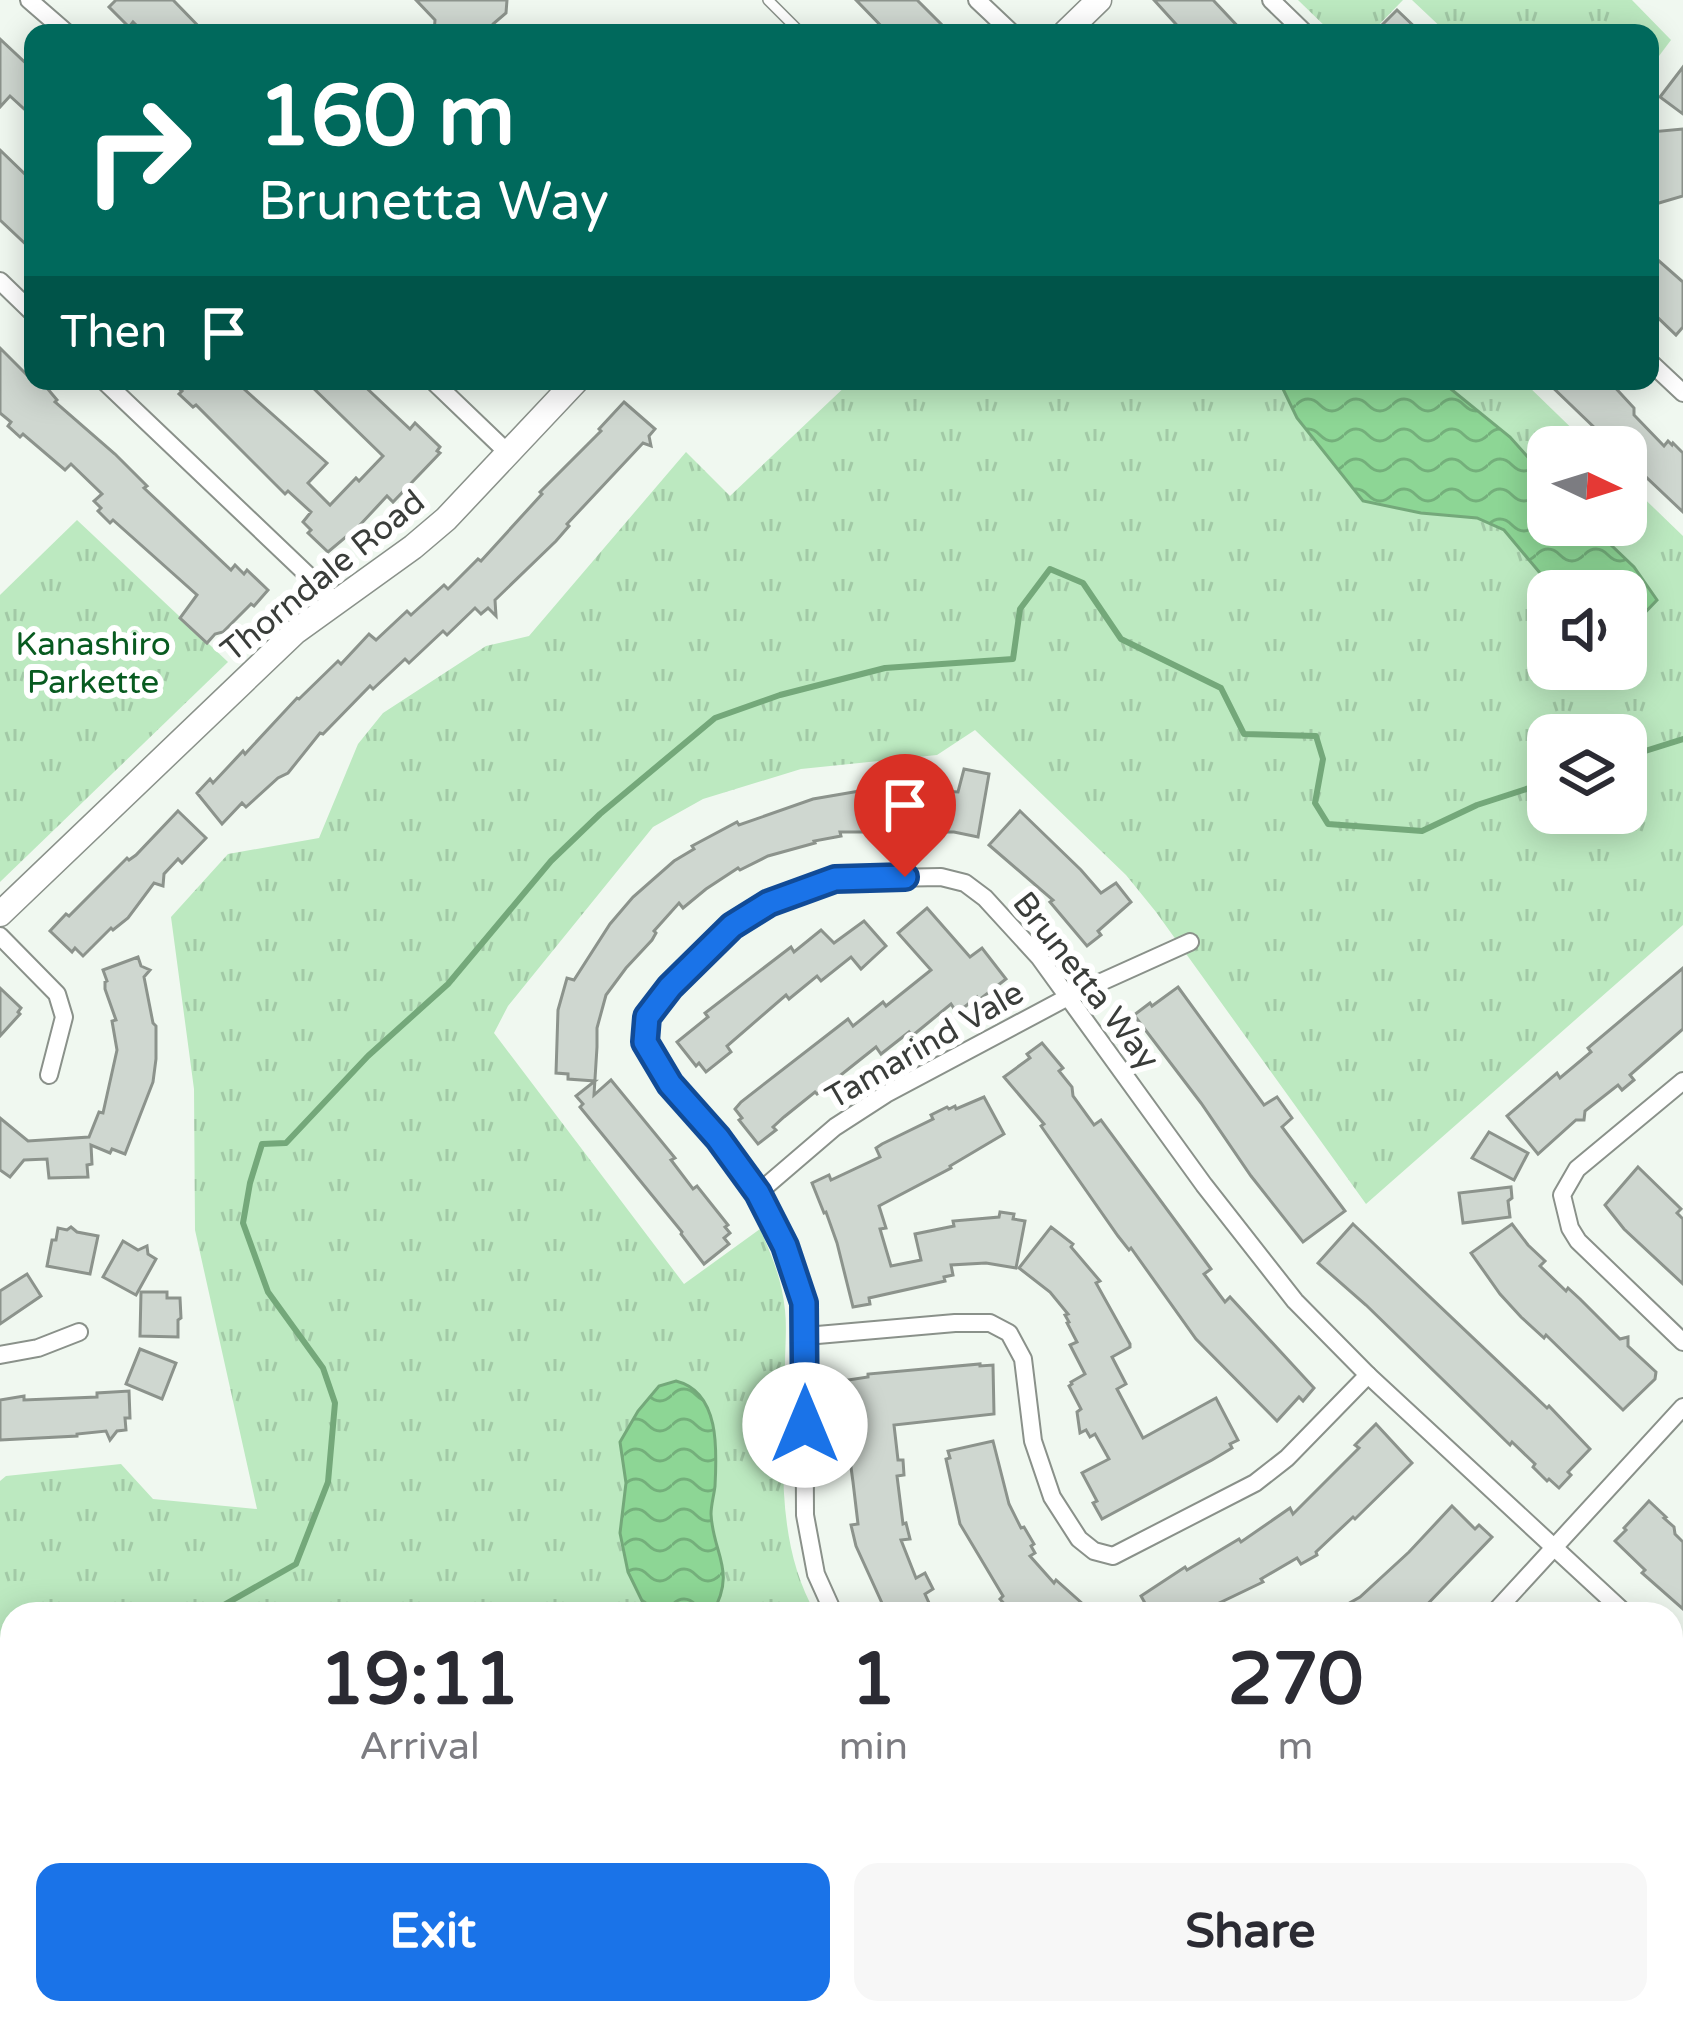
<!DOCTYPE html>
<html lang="en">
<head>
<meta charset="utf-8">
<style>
  body { margin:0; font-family:"Varela Round",sans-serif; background:#f7f7f7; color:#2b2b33; height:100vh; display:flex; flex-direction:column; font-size:45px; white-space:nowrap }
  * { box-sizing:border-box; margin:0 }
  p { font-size:39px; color:#7c7c81 }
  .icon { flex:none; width:66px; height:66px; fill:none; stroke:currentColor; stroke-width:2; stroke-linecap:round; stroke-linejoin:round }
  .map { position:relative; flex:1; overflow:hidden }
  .panel { position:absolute; left:0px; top:1602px; width:1683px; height:423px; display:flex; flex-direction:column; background:#fff; border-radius:36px 36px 0 0; box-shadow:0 6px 30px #0003 }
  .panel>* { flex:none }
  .banner { position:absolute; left:24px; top:24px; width:1635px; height:366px; border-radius:24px; box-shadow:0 6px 30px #0003; background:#00695c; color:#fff; overflow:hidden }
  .needle { width:78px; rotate:94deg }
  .buttons { position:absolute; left:1527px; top:426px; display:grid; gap:24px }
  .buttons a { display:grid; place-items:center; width:120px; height:120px; border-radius:24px; background:#fff; box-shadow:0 6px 30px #0003; font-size:60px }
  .pin { position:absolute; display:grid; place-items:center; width:102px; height:102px; color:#fff; margin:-123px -51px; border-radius:50% 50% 50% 0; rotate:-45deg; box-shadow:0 0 12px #0007 }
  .pin .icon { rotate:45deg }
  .me { position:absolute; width:132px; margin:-66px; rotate:0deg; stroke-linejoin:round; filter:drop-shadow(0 0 9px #0008) }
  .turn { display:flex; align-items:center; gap:42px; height:252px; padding:0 36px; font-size:54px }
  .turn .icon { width:156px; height:156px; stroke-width:2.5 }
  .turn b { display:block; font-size:84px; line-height:102px }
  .then { display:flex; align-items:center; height:114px; padding:0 36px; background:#0003; gap:24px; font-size:45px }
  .eta { display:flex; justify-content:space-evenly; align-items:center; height:204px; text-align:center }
  .eta b { font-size:72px; font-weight:800; line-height:84px }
  .primary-button { display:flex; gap:24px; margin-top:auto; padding:24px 36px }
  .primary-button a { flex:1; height:138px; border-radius:24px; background:#1a73e8; color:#fff; font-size:48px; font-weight:800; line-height:138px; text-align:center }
  .primary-button a+a { background:#f7f7f7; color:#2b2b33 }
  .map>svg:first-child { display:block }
  .park { fill:url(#park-tufts); fill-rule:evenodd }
  .water { fill:url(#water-waves); stroke:#74a87a; stroke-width:3 }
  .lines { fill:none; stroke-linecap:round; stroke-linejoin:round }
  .stream { stroke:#74a87a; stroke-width:6 }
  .building { fill:#cfd7d0; stroke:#8c938c; stroke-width:3 }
  .lane-casing { stroke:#8a918a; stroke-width:12 }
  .street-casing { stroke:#8a918a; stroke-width:20 }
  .secondary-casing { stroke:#8a918a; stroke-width:27 }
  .lane { stroke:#fff; stroke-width:9 }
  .street { stroke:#fff; stroke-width:16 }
  .secondary { stroke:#fff; stroke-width:24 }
  .route-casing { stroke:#114b97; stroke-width:30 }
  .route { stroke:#1a73e8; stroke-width:21 }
  .labels { text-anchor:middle; stroke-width:12; stroke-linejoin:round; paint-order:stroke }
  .street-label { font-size:33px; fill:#3a3d3a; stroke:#fff }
  .park-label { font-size:33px; fill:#085b20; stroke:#fff }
</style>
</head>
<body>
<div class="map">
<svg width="1683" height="2024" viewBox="0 0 1683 2024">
  <defs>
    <pattern id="park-tufts" width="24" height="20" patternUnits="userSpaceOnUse" patternTransform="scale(3)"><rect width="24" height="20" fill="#bce9c0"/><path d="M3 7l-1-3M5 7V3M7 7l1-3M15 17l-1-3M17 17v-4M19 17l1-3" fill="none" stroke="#a2c9a6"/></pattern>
    <pattern id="water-waves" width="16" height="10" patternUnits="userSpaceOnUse" patternTransform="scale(3)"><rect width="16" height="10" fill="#8dd695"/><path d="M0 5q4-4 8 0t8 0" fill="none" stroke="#74af7b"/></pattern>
  </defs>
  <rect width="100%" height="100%" fill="#f0f8f0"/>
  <g class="park">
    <path d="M 1298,0 L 1403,0 L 1371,33 L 1332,33 Z"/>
    <path d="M 1412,0 L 1632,0 L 1671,40 L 1650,68 L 1650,33 L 1447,33 Z"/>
    <path d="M 851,381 L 1523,381 L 1591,447 L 1548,447 L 1548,525 L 1626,525 L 1626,481 L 1683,536 L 1683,925 L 1366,1204 L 1156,912 L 1126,875 L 975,730 L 937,755 L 801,769 L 703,799 L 653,827 L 508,1006 L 494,1033 L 684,1284 L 760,1229 C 772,1256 782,1280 785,1310 C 787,1328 785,1347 785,1366 C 784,1449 773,1540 816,1614 L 12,1614 L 12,1916 L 0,1922 L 0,1481 L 6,1476 L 121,1464 L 153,1499 L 257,1509 L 195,1230 L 194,1089 L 171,917 L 228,854 L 319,838 L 358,744 L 383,713 L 486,646 L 529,636 L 686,452 L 730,496 ZM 1548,591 L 1626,591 L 1626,669 L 1548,669 ZM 1548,735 L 1626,735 L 1626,813 L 1548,813 Z"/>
    <path d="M 77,520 L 228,662 L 0,882 L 0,595 Z"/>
    <path d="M 1125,2013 L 1268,2013 L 1258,2024 L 1137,2024 Z"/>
  </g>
  <g class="water">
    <path d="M 1287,381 L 1441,381 L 1510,437 L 1548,480 L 1548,525 L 1590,525 L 1634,567 L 1657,600 L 1636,622 L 1626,625 L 1626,591 L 1555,591 L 1504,530 L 1477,518 L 1421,513 L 1363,501 L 1297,418 L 1282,387 Z"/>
    <path d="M 676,1381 C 720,1392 717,1450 715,1486 C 714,1495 711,1505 711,1514 C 713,1555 737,1570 712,1614 L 655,1614 L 645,1607 L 628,1572 L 620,1533 L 626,1483 L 620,1442 L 638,1411 L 659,1386 Z"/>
  </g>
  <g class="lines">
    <g class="stream">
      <path d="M 1626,757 L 1683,739"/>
      <path d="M 208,1614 L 296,1564 L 328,1482 L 335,1403 L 323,1368 L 268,1292 L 243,1223 L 250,1183 L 262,1144 L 286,1143 L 368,1056 L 448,984 L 551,861 L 600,814 L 715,718 L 780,695 L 885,668 L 1013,659 L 1020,609 L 1050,569 L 1083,583 L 1121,639 L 1221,688 L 1244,734 L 1316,736 L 1323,759 L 1315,803 L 1328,824 L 1422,831 L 1477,805 L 1548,782"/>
      <path d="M 0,1732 L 12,1725"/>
    </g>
  </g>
  <g class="building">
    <path d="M 116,0 L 173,0 L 205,33 L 144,33 L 133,22 L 129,27 L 109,7 Z"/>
    <path d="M 416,0 L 507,0 L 506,13 L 493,24 L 492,33 L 434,33 L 435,20 Z"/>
    <path d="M 856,0 L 917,0 L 941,24 L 931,33 L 888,33 Z"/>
    <path d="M 1154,0 L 1213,0 L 1244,33 L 1184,33 Z"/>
    <path d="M 1397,10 L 1421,33 L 1374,33 Z"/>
    <path d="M 0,39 L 33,70 L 33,117 L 10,96 L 0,107 Z"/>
    <path d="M 1683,67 L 1683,114 L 1660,97 Z"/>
    <path d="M 1683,129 L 1683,196 L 1652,205 L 1650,196 L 1650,132 Z"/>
    <path d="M 0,150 L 33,182 L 33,251 L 0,220 Z"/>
    <path d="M 1650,253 L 1683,282 L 1683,327 L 1676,335 L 1650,310 Z"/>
    <path d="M 0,348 L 33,381 L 39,381 L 47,388 L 57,400 L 55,402 L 115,454 L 147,486 L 144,488 L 231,570 L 235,565 L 244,574 L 247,570 L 268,590 L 254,606 L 251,604 L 223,632 L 215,634 L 207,643 L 180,618 L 197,595 L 113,520 L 110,523 L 98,511 L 101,508 L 94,501 L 102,494 L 71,464 L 65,470 L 23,434 L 20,437 L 8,426 L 11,422 L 0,413 Z"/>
    <path d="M 170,381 L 235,381 L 327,463 L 308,483 L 330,505 L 356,478 L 359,481 L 383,456 L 306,381 L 359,381 L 410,429 L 415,423 L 440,447 L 437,451 L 440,453 L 393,502 L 387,496 L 359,526 L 328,552 L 308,533 L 311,530 L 303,522 L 311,512 L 288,491 L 285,494 L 196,405 L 193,407 L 179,394 L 182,391 Z"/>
    <path d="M 1546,381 L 1609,381 L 1634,408 L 1634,415 L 1664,446 L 1668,441 L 1672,445 L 1673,443 L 1683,453 L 1683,512 L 1626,458 L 1626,447 L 1602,447 L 1593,438 L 1599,432 Z"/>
    <path d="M 624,402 L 655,429 L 649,436 L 651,446 L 643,443 L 567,524 L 569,526 L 556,541 L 495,600 L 496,616 L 488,608 L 481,614 L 475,608 L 447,635 L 443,631 L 409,663 L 405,659 L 373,689 L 370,686 L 323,734 L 320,733 L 288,773 L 278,778 L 246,807 L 242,803 L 222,824 L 197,793 L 210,779 L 213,783 L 243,751 L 245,754 L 297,698 L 299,699 L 338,661 L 341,664 L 369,634 L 376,640 L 407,611 L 411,615 L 444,585 L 448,589 L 478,559 L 481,561 L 542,494 L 540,492 L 601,431 L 599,429 Z"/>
    <path d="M 964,769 L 989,774 L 978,837 L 954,832 L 840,832 L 841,836 L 814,841 L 815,843 L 768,856 L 740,870 L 738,868 L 706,889 L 683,908 L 679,903 L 654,931 L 656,933 L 652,940 L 626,968 L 606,995 L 597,1028 L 597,1047 L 594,1095 L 611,1080 L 675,1158 L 671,1160 L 693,1189 L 697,1186 L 728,1225 L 725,1227 L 730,1233 L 724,1238 L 729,1244 L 704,1264 L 681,1234 L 682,1232 L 580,1107 L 583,1104 L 576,1096 L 595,1081 L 568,1079 L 568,1074 L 556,1073 L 558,1010 L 567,978 L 574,980 L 610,924 L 633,897 L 674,861 L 694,849 L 692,846 L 737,822 L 739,825 L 813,799 L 877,788 L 926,788 L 926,790 L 958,792 Z"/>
    <path d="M 178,811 L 206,838 L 182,863 L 178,859 L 164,874 L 163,886 L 154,883 L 128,918 L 113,930 L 111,928 L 83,956 L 75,948 L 72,952 L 50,931 L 66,914 L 69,916 L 127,858 L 129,860 L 136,855 Z"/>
    <path d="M 1020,811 L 1081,870 L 1101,893 L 1116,883 L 1131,902 L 1098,931 L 1101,935 L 1087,946 L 1050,902 L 1053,900 L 989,845 Z"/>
    <path d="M 927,908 L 970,957 L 982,948 L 1006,979 L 979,1000 L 977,997 L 957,1013 L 951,1004 L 912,1036 L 909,1032 L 881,1054 L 876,1047 L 817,1094 L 815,1092 L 784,1117 L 773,1127 L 776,1130 L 758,1144 L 739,1120 L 742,1118 L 735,1109 L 741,1102 L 848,1019 L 853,1026 L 883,1002 L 886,1006 L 931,970 L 898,933 Z"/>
    <path d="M 864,921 L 886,946 L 874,957 L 861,969 L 851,957 L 821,981 L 817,976 L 789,999 L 786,995 L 727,1046 L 731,1052 L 706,1072 L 699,1063 L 696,1066 L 677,1042 L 708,1017 L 705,1013 L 791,947 L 794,952 L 821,930 L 834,943 Z"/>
    <path d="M 138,957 L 141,966 L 150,970 L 144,977 L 153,1023 L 156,1026 L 156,1059 L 153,1082 L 125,1154 L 112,1149 L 110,1153 L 91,1145 L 92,1164 L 87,1165 L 88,1177 L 49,1178 L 47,1159 L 24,1160 L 10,1177 L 0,1170 L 0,1118 L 28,1141 L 89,1137 L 99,1112 L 103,1113 L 117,1050 L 112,1021 L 116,1020 L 105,989 L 105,982 L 107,981 L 103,970 Z"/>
    <path d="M 1683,968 L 1683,1029 L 1630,1075 L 1634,1080 L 1622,1090 L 1618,1085 L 1585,1111 L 1584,1120 L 1576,1120 L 1538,1154 L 1507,1116 L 1557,1073 L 1560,1078 L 1591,1052 L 1588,1048 Z"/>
    <path d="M 1178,987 L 1264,1105 L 1277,1097 L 1292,1118 L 1282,1127 L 1345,1211 L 1303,1242 L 1251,1176 L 1201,1103 L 1134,1015 L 1150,1003 L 1152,1006 Z"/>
    <path d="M 0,988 L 21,1008 L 18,1012 L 20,1014 L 0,1036 Z"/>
    <path d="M 1042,1043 L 1063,1068 L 1059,1071 L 1072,1087 L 1073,1096 L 1094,1125 L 1101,1120 L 1211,1269 L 1204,1274 L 1225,1302 L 1230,1297 L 1314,1388 L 1303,1401 L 1299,1397 L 1277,1421 L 1196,1339 L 1131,1248 L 1129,1250 L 1118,1236 L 1041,1126 L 1044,1124 L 1004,1077 L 1030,1058 L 1027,1054 Z"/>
    <path d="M 984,1097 L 1004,1134 L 950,1166 L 951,1168 L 879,1206 L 886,1228 L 880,1229 L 891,1266 L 921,1260 L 915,1234 L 954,1226 L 953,1221 L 999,1217 L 1000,1212 L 1014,1214 L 1013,1219 L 1025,1221 L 1016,1268 L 986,1263 L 951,1265 L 953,1275 L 944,1277 L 945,1281 L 869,1298 L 870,1304 L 853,1307 L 837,1243 L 826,1212 L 824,1213 L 812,1183 L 829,1175 L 831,1180 L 880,1157 L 876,1148 L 882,1144 L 933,1119 L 931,1115 L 947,1107 L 949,1109 L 955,1106 L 956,1109 Z"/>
    <path d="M 1489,1132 L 1528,1153 L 1514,1180 L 1472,1158 Z"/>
    <path d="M 1638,1167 L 1681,1209 L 1677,1213 L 1683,1219 L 1683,1284 L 1624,1229 L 1605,1205 Z"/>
    <path d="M 1511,1187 L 1512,1198 L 1508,1201 L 1510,1217 L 1463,1223 L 1459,1193 Z"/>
    <path d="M 1353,1224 L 1547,1408 L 1549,1406 L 1590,1449 L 1568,1472 L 1571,1475 L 1559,1488 L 1549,1479 L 1547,1481 L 1533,1467 L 1535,1464 L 1512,1442 L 1510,1445 L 1366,1305 L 1318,1263 Z"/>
    <path d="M 1512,1224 L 1528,1245 L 1545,1261 L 1540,1266 L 1566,1291 L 1568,1288 L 1580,1299 L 1620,1339 L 1628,1337 L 1628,1346 L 1656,1372 L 1655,1379 L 1623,1410 L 1546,1335 L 1544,1338 L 1521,1317 L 1500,1294 L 1471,1253 Z"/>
    <path d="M 71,1227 L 77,1232 L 98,1236 L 90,1274 L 47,1266 L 52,1240 L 56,1240 L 58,1228 L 67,1230 Z"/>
    <path d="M 1051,1227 L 1073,1244 L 1071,1247 L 1100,1281 L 1096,1283 L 1130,1344 L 1130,1347 L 1112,1357 L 1126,1384 L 1117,1389 L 1143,1438 L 1216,1398 L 1238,1440 L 1230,1444 L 1232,1448 L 1212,1460 L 1102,1519 L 1093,1503 L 1097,1501 L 1082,1473 L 1109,1459 L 1095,1434 L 1090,1437 L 1086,1430 L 1080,1433 L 1077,1412 L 1081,1409 L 1069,1386 L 1072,1384 L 1071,1382 L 1085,1374 L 1070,1345 L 1077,1342 L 1067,1323 L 1069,1322 L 1065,1315 L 1068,1314 L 1050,1292 L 1019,1268 Z"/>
    <path d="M 123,1241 L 138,1250 L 147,1246 L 148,1254 L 156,1259 L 136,1295 L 103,1277 Z"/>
    <path d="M 27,1274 L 41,1296 L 0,1324 L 0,1291 Z"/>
    <path d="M 141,1292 L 167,1292 L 167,1298 L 180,1298 L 181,1318 L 178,1320 L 178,1337 L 140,1336 Z"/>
    <path d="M 140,1349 L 176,1363 L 162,1399 L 126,1384 Z"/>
    <path d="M 980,1364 L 980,1366 L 993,1365 L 994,1414 L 894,1425 L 898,1460 L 903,1460 L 904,1475 L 897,1476 L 903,1524 L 906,1523 L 910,1539 L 901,1540 L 916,1578 L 925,1573 L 933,1589 L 925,1594 L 934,1614 L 887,1614 L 856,1546 L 851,1525 L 858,1524 L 853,1482 L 842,1400 L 837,1400 L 835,1382 L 868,1377 L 868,1374 Z"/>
    <path d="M 129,1391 L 130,1418 L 125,1418 L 126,1430 L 117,1431 L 110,1440 L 106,1431 L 77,1434 L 77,1436 L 0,1440 L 0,1400 L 24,1396 L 24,1400 L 97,1397 L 97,1393 Z"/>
    <path d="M 1376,1424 L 1412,1463 L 1355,1519 L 1353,1517 L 1316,1552 L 1317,1555 L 1301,1564 L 1297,1558 L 1261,1579 L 1263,1582 L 1209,1608 L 1212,1614 L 1151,1614 L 1141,1596 L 1185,1567 L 1187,1570 L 1239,1539 L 1241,1542 L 1290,1508 L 1293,1514 L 1359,1448 L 1355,1445 Z"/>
    <path d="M 993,1441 L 1009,1504 L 1021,1528 L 1024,1527 L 1034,1544 L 1031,1546 L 1035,1553 L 1030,1556 L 1054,1583 L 1056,1580 L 1094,1614 L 1013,1614 L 1000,1599 L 1003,1596 L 960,1524 L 946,1459 L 950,1458 L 948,1451 Z"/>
    <path d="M 1649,1501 L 1666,1517 L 1664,1518 L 1674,1527 L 1675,1534 L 1683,1542 L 1683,1609 L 1642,1573 L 1645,1570 L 1615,1541 L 1626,1530 L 1624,1528 Z"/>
    <path d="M 1452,1506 L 1475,1529 L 1479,1525 L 1492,1537 L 1418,1614 L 1330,1614 L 1360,1597 L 1409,1552 Z"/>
  </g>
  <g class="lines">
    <g class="lane-casing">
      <path id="lane" d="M 768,0 L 801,33"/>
    </g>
    <g class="street-casing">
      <g id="street">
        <path d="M 29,0 L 67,33"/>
        <path d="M 977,0 L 1012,33"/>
        <path d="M 1271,0 L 1305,33"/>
        <path d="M 0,281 L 33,313"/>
        <path d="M 1650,362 L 1683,393"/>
        <path d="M 104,381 L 335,601"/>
        <path d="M 433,381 L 508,453"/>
        <path d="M 0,936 L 57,994 L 64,1017 L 49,1075"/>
        <path d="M 1683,1081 L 1577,1169 L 1562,1195 L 1570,1228 L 1578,1241 L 1683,1342"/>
        <path d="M 758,1193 L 835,1127 L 886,1094 L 1068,997 L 1190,942"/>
        <path d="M 806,1336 L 955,1323 L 990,1323 L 1009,1333 L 1023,1359 L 1033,1441 L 1052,1497 L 1079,1539 L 1094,1551 L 1113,1556 L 1255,1483 L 1287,1458 L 1368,1375"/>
        <path d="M 0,1355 L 38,1348 L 79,1332"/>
        <path d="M 834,1614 L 816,1574 L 805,1515 L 804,1303 L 785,1247 L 758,1193 L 718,1138 L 670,1084 L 645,1042 L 647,1017 L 670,987 L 732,926 L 769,903 L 835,879 L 941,877 L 965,883 L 985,898 L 1039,957 L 1204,1185 L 1295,1301 L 1368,1375 L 1626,1614"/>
        <path d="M 1493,1614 L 1683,1407"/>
        <path d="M 1671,1657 L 1683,1668"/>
        <path d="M 1671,1786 L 1683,1772"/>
        <path d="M 777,2013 L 784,2024"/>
        <path d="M 1098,2013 L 1110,2024"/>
        <path d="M 1435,2013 L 1447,2024"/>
        <path d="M 106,2024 L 113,2013"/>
        <path d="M 734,2024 L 758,2013"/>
      </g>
    </g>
    <g class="secondary-casing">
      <g id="secondary">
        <path d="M 1065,33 L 1099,0"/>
        <path d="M 0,914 L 295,632 L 413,547 L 446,519 L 576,381"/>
      </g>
    </g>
    <use href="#lane" class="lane"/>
    <use href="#street" class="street"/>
    <use href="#secondary" class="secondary"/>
  </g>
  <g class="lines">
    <g class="route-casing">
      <path id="route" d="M 805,1425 L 804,1303 L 785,1246 L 758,1193 L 718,1138 L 670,1084 L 645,1042 L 647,1017 L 670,987 L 732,926 L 769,903 L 835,879 L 905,877"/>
    </g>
    <use href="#route" class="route"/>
  </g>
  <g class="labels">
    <g class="street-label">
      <text transform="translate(322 575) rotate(-39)" y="12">Thorndale Road</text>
      <text transform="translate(1087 980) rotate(52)" y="12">Brunetta Way</text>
      <text transform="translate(924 1044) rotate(-30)" y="12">Tamarind Vale</text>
    </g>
    <g class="park-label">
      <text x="93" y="655">Kanashiro<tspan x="93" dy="38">Parkette</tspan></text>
    </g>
  </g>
</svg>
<div class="buttons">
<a><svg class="needle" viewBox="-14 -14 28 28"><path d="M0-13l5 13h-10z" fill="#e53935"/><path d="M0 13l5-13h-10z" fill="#7c7c81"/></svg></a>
<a><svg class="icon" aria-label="sound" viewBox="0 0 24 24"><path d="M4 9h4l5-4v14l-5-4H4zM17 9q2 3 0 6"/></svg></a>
<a><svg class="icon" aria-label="layers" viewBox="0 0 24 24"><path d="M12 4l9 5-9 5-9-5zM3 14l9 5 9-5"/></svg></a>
</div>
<div class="pin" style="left:905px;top:877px;background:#d93025"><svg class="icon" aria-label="arrive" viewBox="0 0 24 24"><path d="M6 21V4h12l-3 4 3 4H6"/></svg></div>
<svg class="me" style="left:805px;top:1425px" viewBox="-20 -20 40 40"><circle r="19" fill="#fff"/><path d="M0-13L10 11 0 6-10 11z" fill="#1a73e8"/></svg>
<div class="banner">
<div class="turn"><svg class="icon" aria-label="right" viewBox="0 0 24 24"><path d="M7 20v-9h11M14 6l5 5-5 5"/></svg><div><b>160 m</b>Brunetta Way</div></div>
<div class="then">Then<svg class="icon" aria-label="arrive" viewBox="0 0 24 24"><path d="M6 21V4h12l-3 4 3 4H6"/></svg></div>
</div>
<section class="panel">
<div class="eta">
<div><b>19:11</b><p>Arrival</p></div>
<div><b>1</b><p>min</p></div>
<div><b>270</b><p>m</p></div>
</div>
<div class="primary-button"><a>Exit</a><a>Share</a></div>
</section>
</div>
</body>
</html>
